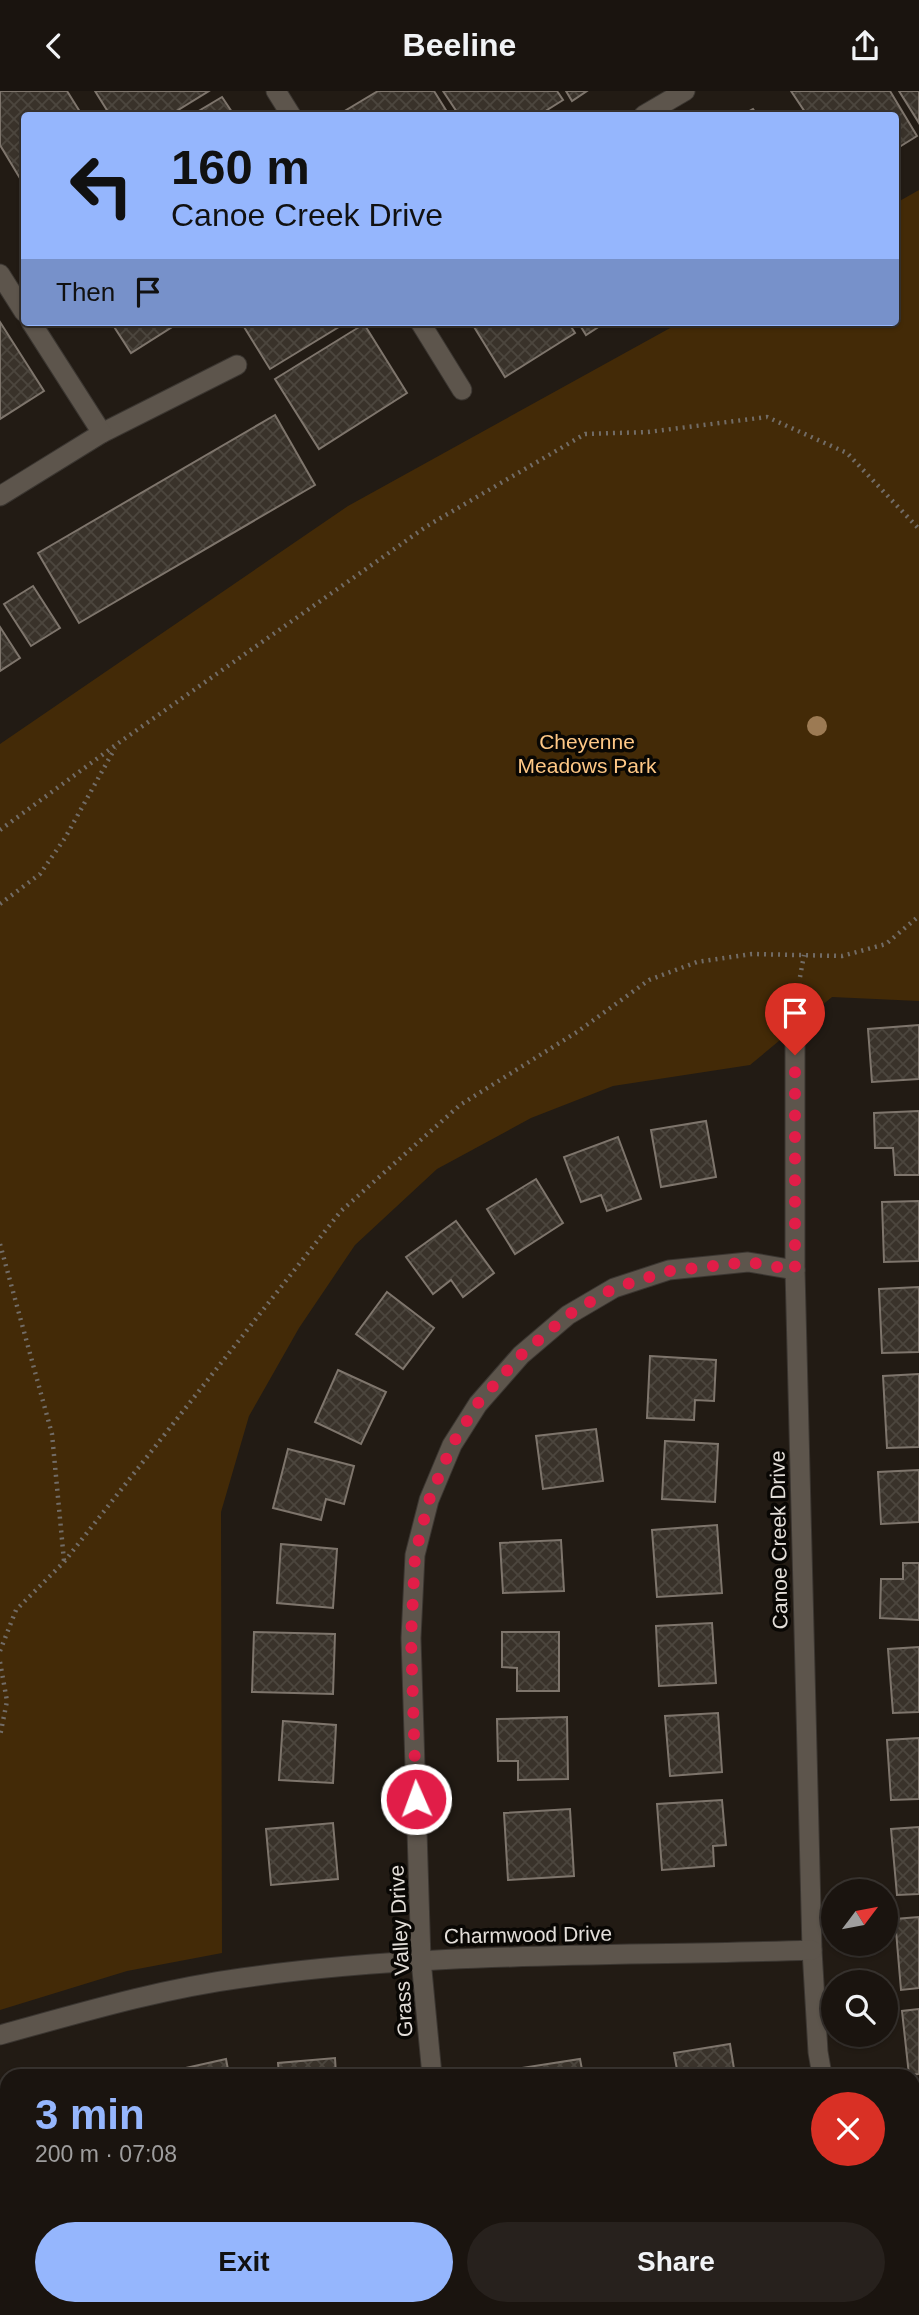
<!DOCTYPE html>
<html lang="en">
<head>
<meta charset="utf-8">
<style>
  body { margin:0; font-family:Helvetica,sans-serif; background:#27211d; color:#f1f3f6; height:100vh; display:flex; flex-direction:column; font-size:26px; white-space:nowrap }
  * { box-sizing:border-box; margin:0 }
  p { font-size:23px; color:#9f9e9e }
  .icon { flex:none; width:38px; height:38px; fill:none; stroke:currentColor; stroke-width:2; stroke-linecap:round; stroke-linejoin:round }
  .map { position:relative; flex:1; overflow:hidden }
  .panel { position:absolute; left:0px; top:1978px; width:920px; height:247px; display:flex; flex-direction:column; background:#1a140f; border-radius:21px 21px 0 0; box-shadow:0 2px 5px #0004,0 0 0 2px #38332f }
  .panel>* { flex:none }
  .guide { position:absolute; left:21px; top:21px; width:878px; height:214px; border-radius:7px; box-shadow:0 2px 5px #0004,0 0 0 2px #38332f; background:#95b6fd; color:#111; overflow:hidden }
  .needle { width:46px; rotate:58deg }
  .controls { position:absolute; left:821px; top:1788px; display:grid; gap:14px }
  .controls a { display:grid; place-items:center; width:77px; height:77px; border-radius:50%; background:#1a140f; box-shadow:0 2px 5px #0004,0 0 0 2px #38332f; font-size:35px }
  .pin { position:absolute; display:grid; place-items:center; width:60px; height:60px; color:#fff; margin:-72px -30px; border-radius:50% 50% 50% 0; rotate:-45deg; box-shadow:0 0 7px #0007 }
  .pin .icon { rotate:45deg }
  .me { position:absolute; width:77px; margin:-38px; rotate:358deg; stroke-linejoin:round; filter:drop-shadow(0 0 5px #0008) }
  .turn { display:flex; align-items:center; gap:24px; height:147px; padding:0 35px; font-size:32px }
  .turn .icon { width:91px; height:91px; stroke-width:2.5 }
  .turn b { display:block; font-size:49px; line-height:60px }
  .then { display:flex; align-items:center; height:66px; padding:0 35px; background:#0003; gap:14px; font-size:26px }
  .round { display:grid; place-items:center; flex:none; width:74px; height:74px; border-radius:37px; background:#27211d }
  .overview { display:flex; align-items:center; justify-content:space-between; height:119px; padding:0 35px }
  h1 { font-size:42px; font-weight:600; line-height:52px; color:#95b6fd }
  .action { display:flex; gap:14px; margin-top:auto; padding:14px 35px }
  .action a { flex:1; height:80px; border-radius:42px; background:#95b6fd; color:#111; font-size:28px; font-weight:600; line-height:80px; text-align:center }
  .action a+a { background:#27211d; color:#f1f3f6 }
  header { display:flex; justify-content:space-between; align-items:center; height:91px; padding:0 35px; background:#1a140f; font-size:32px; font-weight:600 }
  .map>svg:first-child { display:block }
  .park { fill:#432a07 }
  .building { fill:url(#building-cross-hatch); stroke:#7e756c; stroke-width:2 }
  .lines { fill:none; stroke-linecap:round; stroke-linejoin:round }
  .minor-casing { stroke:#3b3631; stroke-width:21 }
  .path { stroke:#726c66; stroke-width:4.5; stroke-dasharray:2 5; stroke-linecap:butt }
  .minor { stroke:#5d554c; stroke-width:19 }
  .tree { fill:#9c7a53 }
  .route { stroke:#e11d48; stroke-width:12; stroke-dasharray:0 21.6 }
  .labels { text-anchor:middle; stroke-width:7; stroke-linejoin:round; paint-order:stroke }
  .park-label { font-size:21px; fill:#ffc886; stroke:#090704 }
  .street-label { font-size:21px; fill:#e3ded9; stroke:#090704 }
</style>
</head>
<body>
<header><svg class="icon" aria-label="back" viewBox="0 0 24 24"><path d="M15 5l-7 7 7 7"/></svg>Beeline<svg class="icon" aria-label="share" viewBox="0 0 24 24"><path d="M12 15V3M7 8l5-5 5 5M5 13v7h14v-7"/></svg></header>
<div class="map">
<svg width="919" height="2224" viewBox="0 0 919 2224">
  <defs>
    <pattern id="building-cross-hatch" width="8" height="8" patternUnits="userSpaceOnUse" patternTransform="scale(1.75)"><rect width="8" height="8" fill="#39322a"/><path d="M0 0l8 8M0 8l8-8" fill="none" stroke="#4c463e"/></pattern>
  </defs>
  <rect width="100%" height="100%" fill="#221b14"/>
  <path class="park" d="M 919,99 L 919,910 L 832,906 L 750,974 L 613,995 L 531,1027 L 437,1078 L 355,1154 L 299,1237 L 249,1325 L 221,1421 L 222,1862 L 127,1880 L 0,1919 L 0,653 L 348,415 L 681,231 L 896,231 L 896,112 Z"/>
  <g class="building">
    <path d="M 0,0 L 67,0 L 82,24 L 24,24 L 24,94 L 0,54 Z"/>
    <path d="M 95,0 L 209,0 L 170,24 L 110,24 Z"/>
    <path d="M 378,0 L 434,0 L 449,24 L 338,24 Z"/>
    <path d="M 443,0 L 557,0 L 563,9 L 539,24 L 459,24 Z"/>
    <path d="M 566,0 L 587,0 L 572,10 Z"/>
    <path d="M 791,0 L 890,0 L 917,45 L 896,58 L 896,24 L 807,24 Z"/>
    <path d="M 899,0 L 919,0 L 919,32 Z"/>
    <path d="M 222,6 L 234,24 L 192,24 Z"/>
    <path d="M 753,18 L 757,24 L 742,24 Z"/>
    <path d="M 0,231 L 44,300 L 0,328 Z"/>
    <path d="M 111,231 L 180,231 L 131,262 Z"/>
    <path d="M 241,231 L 347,231 L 270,278 Z"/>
    <path d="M 471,231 L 568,231 L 575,242 L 505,286 Z"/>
    <path d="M 578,231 L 606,231 L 586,244 Z"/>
    <path d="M 364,233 L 407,302 L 319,358 L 275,288 Z"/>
    <path d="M 275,324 L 315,394 L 79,532 L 38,462 Z"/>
    <path d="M 33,495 L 60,537 L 31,555 L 4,513 Z"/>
    <path d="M 0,536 L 20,567 L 0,580 Z"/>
    <path d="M 919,934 L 919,988 L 872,991 L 868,938 Z"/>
    <path d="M 919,1020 L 919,1084 L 895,1084 L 893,1057 L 875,1057 L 874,1022 Z"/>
    <path d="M 706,1030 L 716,1086 L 661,1096 L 651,1039 Z"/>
    <path d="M 618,1046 L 641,1108 L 607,1120 L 601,1104 L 581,1111 L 564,1066 Z"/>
    <path d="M 536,1088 L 563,1132 L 515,1163 L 487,1118 Z"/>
    <path d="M 919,1110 L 919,1170 L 884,1171 L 882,1111 Z"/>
    <path d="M 456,1130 L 494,1182 L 463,1206 L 451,1189 L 433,1203 L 406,1166 Z"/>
    <path d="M 919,1196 L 919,1261 L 882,1262 L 879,1198 Z"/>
    <path d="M 387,1201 L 434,1237 L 403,1278 L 356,1243 Z"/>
    <path d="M 650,1265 L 716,1269 L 714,1310 L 695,1309 L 694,1329 L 647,1327 Z"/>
    <path d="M 338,1279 L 386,1301 L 361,1353 L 315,1331 Z"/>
    <path d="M 919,1283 L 919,1356 L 887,1357 L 883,1285 Z"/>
    <path d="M 596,1338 L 603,1390 L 543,1398 L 536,1345 Z"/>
    <path d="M 665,1350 L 718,1353 L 715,1411 L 662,1408 Z"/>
    <path d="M 288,1358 L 354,1375 L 344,1413 L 326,1408 L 321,1429 L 273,1417 Z"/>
    <path d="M 919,1379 L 919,1431 L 881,1433 L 878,1381 Z"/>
    <path d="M 717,1434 L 722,1502 L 657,1506 L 652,1439 Z"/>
    <path d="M 561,1449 L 564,1500 L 503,1502 L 500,1452 Z"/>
    <path d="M 281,1453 L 337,1458 L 333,1517 L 277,1512 Z"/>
    <path d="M 903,1472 L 919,1472 L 919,1529 L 880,1527 L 881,1488 L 903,1488 Z"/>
    <path d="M 712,1532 L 716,1592 L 659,1595 L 656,1535 Z"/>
    <path d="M 254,1541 L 335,1543 L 333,1603 L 252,1601 Z"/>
    <path d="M 502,1541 L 559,1541 L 559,1600 L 517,1600 L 517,1577 L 502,1576 Z"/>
    <path d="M 919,1556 L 919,1621 L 893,1622 L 888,1558 Z"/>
    <path d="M 718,1622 L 722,1681 L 670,1685 L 665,1625 Z"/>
    <path d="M 567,1626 L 568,1688 L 518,1689 L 518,1670 L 498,1670 L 497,1628 Z"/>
    <path d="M 283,1630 L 336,1634 L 333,1692 L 279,1689 Z"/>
    <path d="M 919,1647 L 919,1708 L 891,1709 L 887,1649 Z"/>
    <path d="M 722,1709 L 726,1754 L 713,1755 L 714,1775 L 662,1779 L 657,1713 Z"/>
    <path d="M 570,1718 L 574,1785 L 508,1789 L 504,1722 Z"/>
    <path d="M 333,1732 L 338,1788 L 271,1794 L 266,1738 Z"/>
    <path d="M 919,1736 L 919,1803 L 897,1804 L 891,1738 Z"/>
    <path d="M 919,1826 L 919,1897 L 901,1899 L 895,1828 Z"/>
    <path d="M 919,1918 L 919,1983 L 909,1984 L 902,1920 Z"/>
    <path d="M 730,1953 L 735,1984 L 678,1984 L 674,1962 Z"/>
    <path d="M 335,1967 L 336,1984 L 279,1984 L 278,1972 Z"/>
    <path d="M 226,1968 L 229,1984 L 182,1984 L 181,1978 Z"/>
    <path d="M 580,1968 L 583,1984 L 516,1984 L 515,1978 Z"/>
    <path d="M 919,2012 L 919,2047 L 914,2025 L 914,2014 Z"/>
    <path d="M 155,2217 L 236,2217 L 238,2224 L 157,2224 Z"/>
    <path d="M 316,2217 L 378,2217 L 349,2224 L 317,2224 Z"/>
    <path d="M 740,2217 L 784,2217 L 786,2224 L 720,2224 Z"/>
    <path d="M 623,2219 L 624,2224 L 602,2224 Z"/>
  </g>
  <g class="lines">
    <g class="minor-casing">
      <g id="minor">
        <path d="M 276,0 L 291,24"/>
        <path d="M 644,24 L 685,0"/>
        <path d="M 0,183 L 24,221"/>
        <path d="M 420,231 L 462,299"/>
        <path d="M 102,342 L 237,274"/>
        <path d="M 0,405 L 102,342 L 31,231"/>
        <path d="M 795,911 L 795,1179 L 812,1859 L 818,1961 L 822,1984"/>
        <path d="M 0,1944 C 80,1922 160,1898 242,1887 C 430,1860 622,1866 812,1859"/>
        <path d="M 432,1984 L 421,1869 L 411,1547 L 415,1464 L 429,1409 L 452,1354 L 478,1313 L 521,1264 L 568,1224 L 614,1197 L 669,1179 L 748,1171 L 795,1179"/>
        <path d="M 0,2020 L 7,2038"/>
        <path d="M 70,2217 L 72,2224"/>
        <path d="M 470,2217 L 472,2224"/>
        <path d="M 871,2217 L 873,2224"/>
      </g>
    </g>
    <g class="path">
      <path d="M 0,739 L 117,653 L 427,435 L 585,343 L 648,341 L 767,326 L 847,362 L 919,438"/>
      <path d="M 0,813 L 40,783 L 65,747 L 115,657"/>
      <path d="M 800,886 L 804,864"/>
      <path d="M 0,1153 L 52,1343 L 64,1470"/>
      <path d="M 0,1560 L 16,1519 L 64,1471 L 341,1120 L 460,1014 L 577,941 L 649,889 L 697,871 L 752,863 L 842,865 L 886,853 L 919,825"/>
      <path d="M 0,1571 L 7,1610 L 0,1645"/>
    </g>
    <use href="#minor" class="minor"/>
  </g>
  <circle class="tree" cx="817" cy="635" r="10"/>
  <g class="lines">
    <path class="route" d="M 416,1708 L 411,1547 L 415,1464 L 429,1409 L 452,1354 L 478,1312 L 521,1264 L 568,1224 L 614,1197 L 669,1180 L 748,1171 L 795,1179 L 795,964"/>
  </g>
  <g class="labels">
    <g class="park-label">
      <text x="587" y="658">Cheyenne<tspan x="587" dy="24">Meadows Park</tspan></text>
    </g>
    <g class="street-label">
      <text transform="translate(779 1449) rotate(-91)" y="7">Canoe Creek Drive</text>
      <text transform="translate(528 1844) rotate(-1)" y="7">Charmwood Drive</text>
      <text transform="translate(401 1860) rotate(-93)" y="7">Grass Valley Drive</text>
    </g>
  </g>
</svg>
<div class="controls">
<a><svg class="needle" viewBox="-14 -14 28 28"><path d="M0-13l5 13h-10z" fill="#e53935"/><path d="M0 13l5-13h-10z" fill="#9f9e9e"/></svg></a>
<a><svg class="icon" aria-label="search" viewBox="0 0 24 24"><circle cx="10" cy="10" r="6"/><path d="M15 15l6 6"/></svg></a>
</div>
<div class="pin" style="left:795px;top:964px;background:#d93025"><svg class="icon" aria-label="arrive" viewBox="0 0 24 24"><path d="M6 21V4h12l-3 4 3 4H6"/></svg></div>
<svg class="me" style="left:416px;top:1708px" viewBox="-20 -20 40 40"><circle r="17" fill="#e11d48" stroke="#fff" stroke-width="3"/><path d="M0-11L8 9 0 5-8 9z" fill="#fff"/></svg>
<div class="guide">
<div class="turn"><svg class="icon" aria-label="left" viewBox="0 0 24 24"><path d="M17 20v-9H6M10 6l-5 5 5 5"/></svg><div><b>160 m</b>Canoe Creek Drive</div></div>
<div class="then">Then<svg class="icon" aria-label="arrive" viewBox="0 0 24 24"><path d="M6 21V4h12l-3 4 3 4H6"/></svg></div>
</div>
<section class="panel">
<div class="overview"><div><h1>3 min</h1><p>200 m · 07:08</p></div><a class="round" style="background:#d93025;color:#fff"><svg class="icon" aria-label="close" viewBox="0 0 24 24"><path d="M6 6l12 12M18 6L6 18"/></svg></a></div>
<div class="action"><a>Exit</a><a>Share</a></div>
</section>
</div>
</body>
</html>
